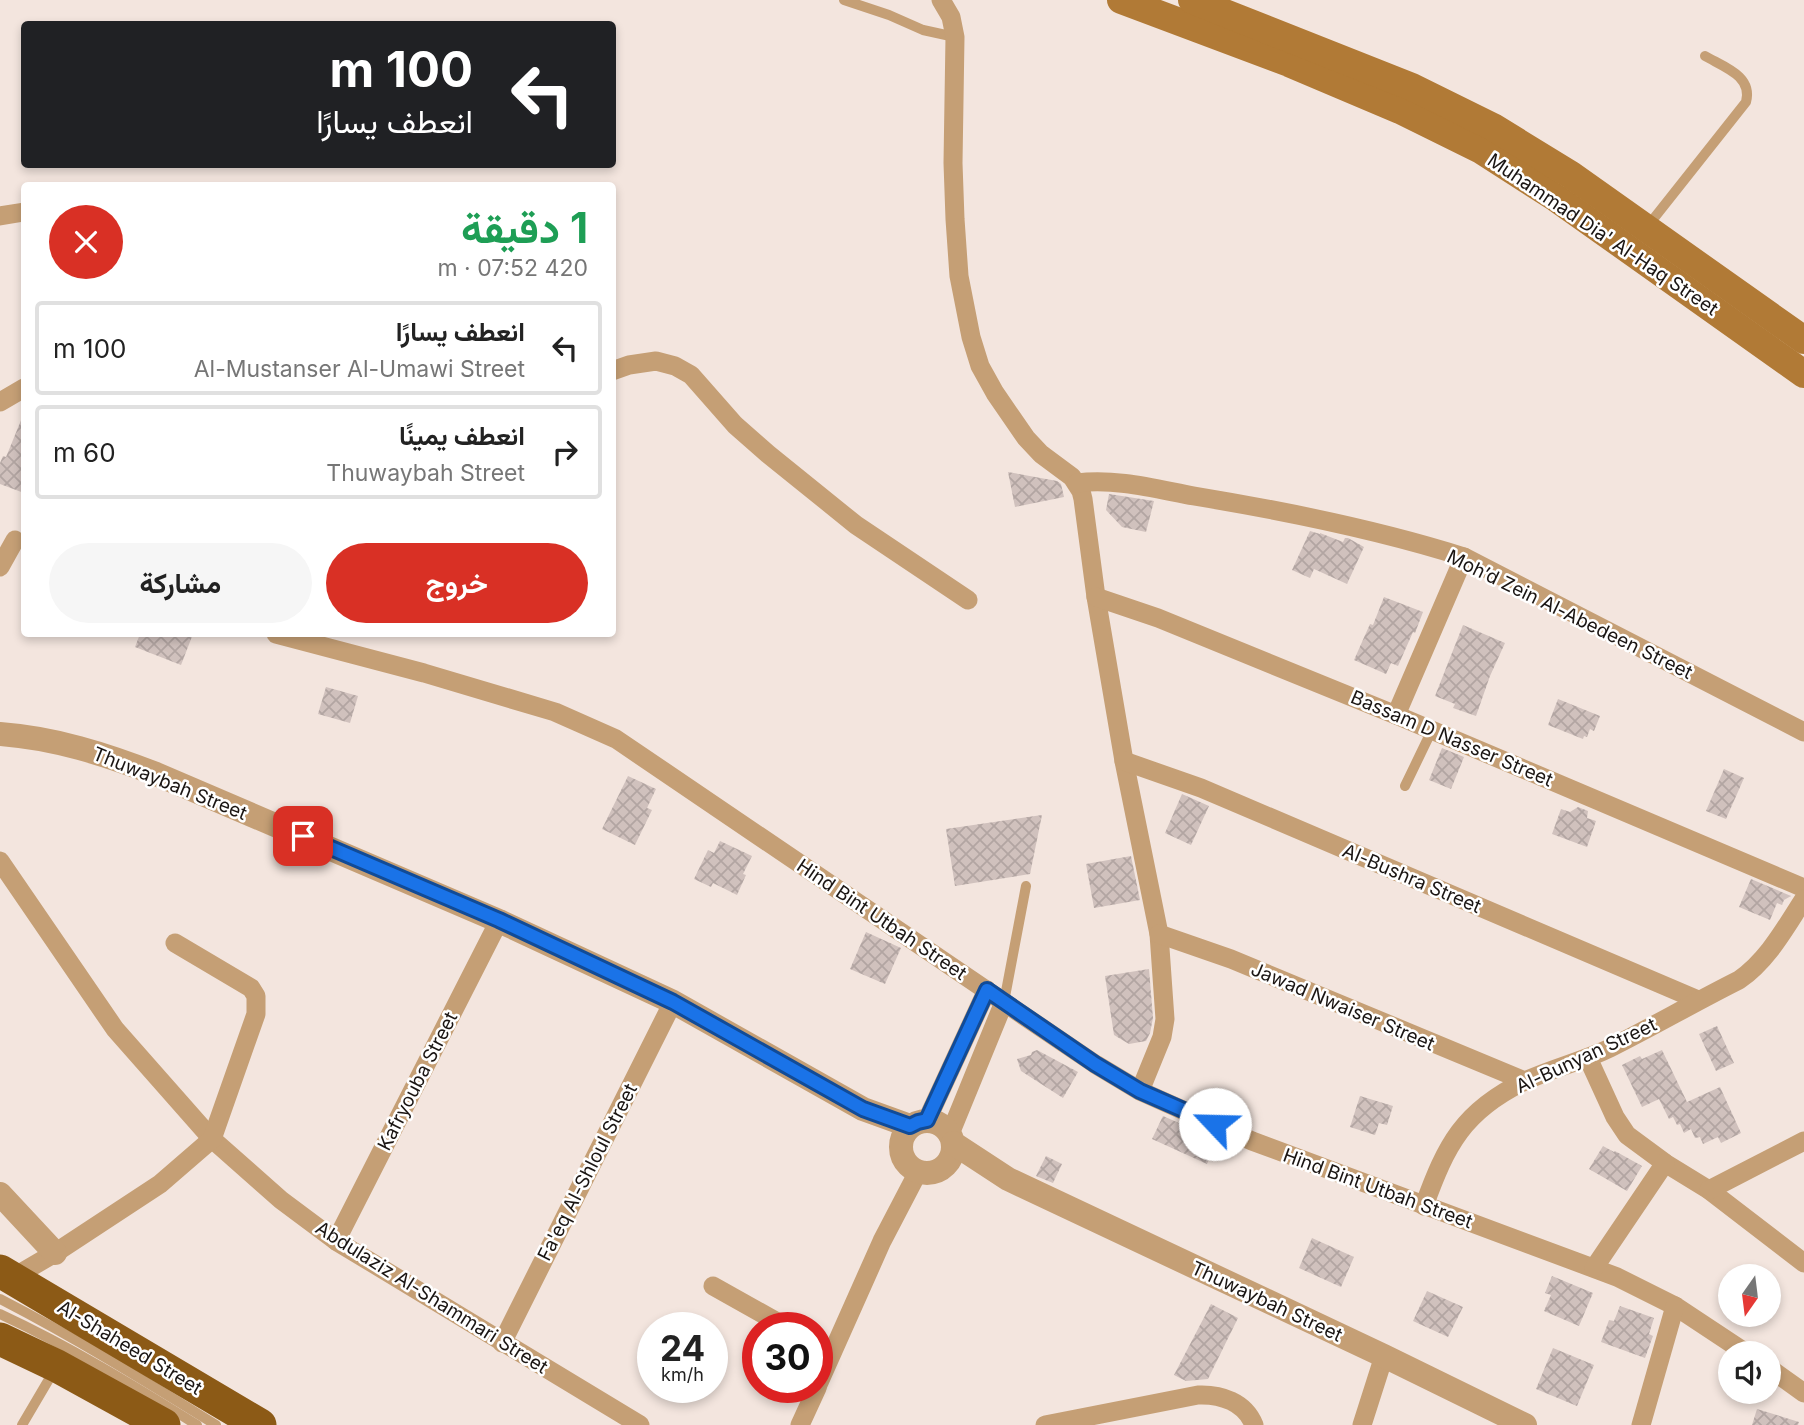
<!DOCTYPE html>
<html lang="ar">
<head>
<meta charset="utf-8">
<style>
  body { margin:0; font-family:Inter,Vazirmatn,sans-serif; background:#f6f6f6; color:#222; direction:rtl; height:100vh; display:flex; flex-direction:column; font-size:26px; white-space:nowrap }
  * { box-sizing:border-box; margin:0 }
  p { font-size:23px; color:#767676 }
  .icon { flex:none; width:38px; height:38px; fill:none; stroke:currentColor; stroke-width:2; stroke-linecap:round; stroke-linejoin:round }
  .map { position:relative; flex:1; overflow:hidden; direction:ltr }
  .side { position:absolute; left:21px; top:182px; width:595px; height:455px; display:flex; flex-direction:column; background:#fff; border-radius:7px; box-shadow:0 4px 10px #0003; direction:rtl }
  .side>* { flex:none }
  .hud { position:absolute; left:21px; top:21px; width:595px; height:147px; border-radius:7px; box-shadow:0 4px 10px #0003; direction:rtl; background:#202124; color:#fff; overflow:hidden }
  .needle { width:46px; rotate:194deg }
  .tools { position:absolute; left:1718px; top:1264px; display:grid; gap:14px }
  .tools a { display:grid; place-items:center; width:63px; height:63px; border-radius:50%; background:#fff; box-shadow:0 4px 10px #0003; font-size:35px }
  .speed { position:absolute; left:637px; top:1312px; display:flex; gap:14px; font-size:35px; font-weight:700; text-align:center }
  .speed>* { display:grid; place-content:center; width:91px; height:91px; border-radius:50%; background:#fff; box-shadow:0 4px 10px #0003; line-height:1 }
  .speed small { font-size:18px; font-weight:400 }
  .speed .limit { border:10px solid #d22; background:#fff; color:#111 }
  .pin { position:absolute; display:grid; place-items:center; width:60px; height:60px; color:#fff; margin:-30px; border-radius:14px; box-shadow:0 4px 10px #0006 }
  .me { position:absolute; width:77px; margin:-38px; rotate:294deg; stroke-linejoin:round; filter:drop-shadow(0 0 5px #0008) }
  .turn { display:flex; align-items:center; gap:24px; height:147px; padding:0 28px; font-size:32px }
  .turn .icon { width:91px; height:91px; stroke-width:2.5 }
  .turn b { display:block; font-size:49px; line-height:60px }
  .round { display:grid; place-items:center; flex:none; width:74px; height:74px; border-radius:37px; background:#f6f6f6 }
  .head { display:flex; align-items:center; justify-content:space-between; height:119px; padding:0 28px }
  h1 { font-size:42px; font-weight:700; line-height:52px; color:#1e9e55 }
  .cta { display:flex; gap:14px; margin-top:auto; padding:14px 28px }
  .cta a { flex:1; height:80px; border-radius:42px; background:#d93025; color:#fff; font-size:28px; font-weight:700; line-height:80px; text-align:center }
  .cta a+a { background:#f6f6f6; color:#222 }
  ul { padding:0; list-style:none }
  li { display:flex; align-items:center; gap:21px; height:94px; margin:0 14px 10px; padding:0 14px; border:4px solid #e0e0e0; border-radius:7px }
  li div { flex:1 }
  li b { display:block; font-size:26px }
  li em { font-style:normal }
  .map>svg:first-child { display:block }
  .building { fill:url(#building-cross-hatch) }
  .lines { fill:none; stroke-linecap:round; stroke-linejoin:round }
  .service { stroke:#c59f75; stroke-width:10 }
  .minor { stroke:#c59f75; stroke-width:19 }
  .tertiary { stroke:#c59f75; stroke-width:24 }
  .secondary { stroke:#b17a36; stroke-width:28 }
  .trunk { stroke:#8c5a16; stroke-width:33 }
  .route-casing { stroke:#114b97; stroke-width:18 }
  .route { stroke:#1a73e8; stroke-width:12 }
  .labels { text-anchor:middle; stroke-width:5; stroke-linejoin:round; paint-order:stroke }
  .street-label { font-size:19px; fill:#1a1513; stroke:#fff }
</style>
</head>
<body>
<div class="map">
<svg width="1804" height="1425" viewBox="0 0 1804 1425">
  <defs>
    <pattern id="building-cross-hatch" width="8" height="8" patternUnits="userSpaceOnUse" patternTransform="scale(1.75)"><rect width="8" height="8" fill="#d0c1bd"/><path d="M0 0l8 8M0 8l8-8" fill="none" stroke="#b2a5a2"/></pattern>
  </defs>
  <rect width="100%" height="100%" fill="#f3e5de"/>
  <g class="building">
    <path d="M 24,413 L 24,493 L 0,484 L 0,463 L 3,456 L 6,457 Z"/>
    <path d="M 1008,472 L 1057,481 L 1061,484 L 1064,497 L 1015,507 Z"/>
    <path d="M 1109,494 L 1154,501 L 1146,532 L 1122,527 L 1106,510 Z"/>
    <path d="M 1310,531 L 1320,534 L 1320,533 L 1343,542 L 1345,538 L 1348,538 L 1364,547 L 1347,584 L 1314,569 L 1310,578 L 1292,570 Z"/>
    <path d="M 1384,597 L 1423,612 L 1415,633 L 1413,632 L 1398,666 L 1391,663 L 1386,674 L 1354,660 L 1370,624 L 1373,625 Z"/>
    <path d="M 1463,625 L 1505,643 L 1490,676 L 1476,716 L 1453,708 L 1455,704 L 1435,696 Z"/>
    <path d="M 140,634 L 193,634 L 181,665 L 135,647 Z"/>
    <path d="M 326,687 L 358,696 L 350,723 L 318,714 Z"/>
    <path d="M 1558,699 L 1600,716 L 1594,731 L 1590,729 L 1587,737 L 1584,736 L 1583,739 L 1548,725 Z"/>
    <path d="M 1442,748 L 1464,757 L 1451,789 L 1429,780 Z"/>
    <path d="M 1724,769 L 1744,778 L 1726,819 L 1706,811 Z"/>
    <path d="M 628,776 L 656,789 L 647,808 L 652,810 L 635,845 L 602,829 Z"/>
    <path d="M 1182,794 L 1209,806 L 1191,845 L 1165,833 Z"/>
    <path d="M 1578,807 L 1588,811 L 1587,818 L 1596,821 L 1587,847 L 1552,834 L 1561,809 L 1570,812 Z"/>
    <path d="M 1042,815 L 1030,874 L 955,886 L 946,829 Z"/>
    <path d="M 720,841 L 752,856 L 743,874 L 746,875 L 737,895 L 713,883 L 711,887 L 694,879 L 708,850 L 714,853 Z"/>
    <path d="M 1131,856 L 1140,900 L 1094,908 L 1086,864 Z"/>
    <path d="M 1751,879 L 1791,896 L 1784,900 L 1782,905 L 1777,903 L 1770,920 L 1739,907 Z"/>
    <path d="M 866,932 L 901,948 L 885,984 L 850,969 Z"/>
    <path d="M 1149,969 L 1153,1018 L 1150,1033 L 1146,1041 L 1129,1044 L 1114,1035 L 1105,976 Z"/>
    <path d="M 1717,1026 L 1734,1063 L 1716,1071 L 1699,1034 Z"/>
    <path d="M 1037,1050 L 1078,1072 L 1063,1098 L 1021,1071 L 1017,1059 L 1031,1055 L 1032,1052 Z"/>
    <path d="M 1662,1050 L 1687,1102 L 1720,1087 L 1741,1133 L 1721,1143 L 1718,1137 L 1703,1144 L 1700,1137 L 1695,1138 L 1691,1129 L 1684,1133 L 1680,1124 L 1677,1125 L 1673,1117 L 1669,1119 L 1659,1099 L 1642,1107 L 1622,1065 L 1640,1056 L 1642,1059 Z"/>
    <path d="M 1360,1096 L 1393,1106 L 1387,1125 L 1379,1123 L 1375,1135 L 1350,1127 Z"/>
    <path d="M 1163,1116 L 1218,1140 L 1207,1164 L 1152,1139 Z"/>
    <path d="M 1603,1146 L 1614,1152 L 1615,1151 L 1642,1166 L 1627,1191 L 1589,1169 Z"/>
    <path d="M 1046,1156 L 1062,1164 L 1053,1183 L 1036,1176 Z"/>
    <path d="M 1312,1238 L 1354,1257 L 1341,1287 L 1299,1268 Z"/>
    <path d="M 1552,1276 L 1593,1293 L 1579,1326 L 1544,1311 L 1551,1295 L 1545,1293 Z"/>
    <path d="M 1427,1291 L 1463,1307 L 1448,1337 L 1413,1321 Z"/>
    <path d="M 1211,1304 L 1238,1318 L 1208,1379 L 1186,1381 L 1174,1375 Z"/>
    <path d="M 1620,1306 L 1654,1318 L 1649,1334 L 1653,1336 L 1645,1358 L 1601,1342 L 1609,1320 L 1614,1321 Z"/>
    <path d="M 1553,1348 L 1594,1365 L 1577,1406 L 1536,1389 Z"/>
    <path d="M 1757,1409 L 1799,1422 L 1798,1425 L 1752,1425 Z"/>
  </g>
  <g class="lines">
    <g class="service">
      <path d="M 844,0 L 889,15 L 923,30 L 955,37"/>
      <path d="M 1647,227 L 1746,102 C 1753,76 1724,67 1705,56"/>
      <path d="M 1405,786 L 1432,730"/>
      <path d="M 1004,1002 L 1026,886"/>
      <path d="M 0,1299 C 74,1337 145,1381 216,1425"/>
      <path d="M 0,1314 C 69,1346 133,1385 197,1425"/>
      <path d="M 22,1425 L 55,1369"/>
    </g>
    <g class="minor">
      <path d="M 941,0 L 951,17 L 955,37 L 953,163 L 955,219 L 959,276 L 971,337 L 980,366 L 995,393 L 1026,438 L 1041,454 L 1072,477 L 1081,491 L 1083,499 L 1096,597 L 1124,761 L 1159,934 L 1165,1019 L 1162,1037 L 1140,1091"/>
      <path d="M 0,216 L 24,212"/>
      <path d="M 612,371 L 629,365 L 656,361 L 675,366 L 691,375 L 735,425 L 768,454 L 856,525 L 968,600"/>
      <path d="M 0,402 L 24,388"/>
      <path d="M 1077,483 C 1116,478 1156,489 1194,496 C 1285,511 1376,529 1464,557 L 1804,732"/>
      <path d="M 0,567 L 15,540"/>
      <path d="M 1096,597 L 1158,618 L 1396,715 L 1804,888"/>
      <path d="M 276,634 L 424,673 L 555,712 L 616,739 L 1095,1064 L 1140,1091 L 1252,1141 L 1617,1277 L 1675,1306 L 1746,1353"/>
      <path d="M 1396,715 L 1464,557"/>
      <path d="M 1124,761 L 1201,788 L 1698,1000"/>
      <path d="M 0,861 L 115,1029 L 212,1139 L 281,1200 L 336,1241 L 640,1425"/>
      <path d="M 1159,934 L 1231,959 L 1525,1081"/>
      <path d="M 1588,1058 L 1615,1117 L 1627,1135 L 1665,1163 L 1709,1190 L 1804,1263"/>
      <path d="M 927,1120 L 987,990"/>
      <path d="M 950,1134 L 1004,1002"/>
      <path d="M 1709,1190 L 1804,1141"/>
      <path d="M 1424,1206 C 1446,1145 1463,1111 1525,1081 C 1553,1068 1583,1061 1610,1048 C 1654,1026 1695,1002 1739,980 C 1768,960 1785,928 1804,899"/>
      <path d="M 336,1241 L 499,921"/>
      <path d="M 1594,1268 L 1665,1163"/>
      <path d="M 14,1277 L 55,1253 L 160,1184 L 212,1139 L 256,1014 L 256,996 L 251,988 L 175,943"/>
      <path d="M 713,1286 L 788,1328"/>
      <path d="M 502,1343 L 673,1002"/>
      <path d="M 1769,1368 L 1804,1393"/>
      <path d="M 817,1387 L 882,1241 L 918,1172"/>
      <path d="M 800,1425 L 817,1388"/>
      <path d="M 1045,1425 L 1198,1395 C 1221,1394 1245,1402 1254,1425"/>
      <path d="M 1362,1425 L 1384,1356"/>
      <path d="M 1641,1425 L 1675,1306"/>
    </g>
    <g class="tertiary">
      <path d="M 0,734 C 54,738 105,754 156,774 L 499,921 L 673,1002 L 863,1109 L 910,1126"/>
      <circle cx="927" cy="1147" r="26"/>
      <path d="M 953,1143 L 1008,1179 L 1384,1356 L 1525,1425"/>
      <path d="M 0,1194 L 55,1253"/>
    </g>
    <g class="secondary">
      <path d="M 1121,0 L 1289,63 L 1400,110 L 1481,150 L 1556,198 L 1804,374"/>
      <path d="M 1192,0 L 1412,87 L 1493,127 L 1571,175 L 1804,340"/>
    </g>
    <g class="trunk">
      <path d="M 0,1271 L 260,1425"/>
      <path d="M 0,1339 L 57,1366 L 164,1425"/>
    </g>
  </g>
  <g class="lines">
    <g class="route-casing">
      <path id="route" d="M 303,836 L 499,920 L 673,1002 L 863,1109 L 910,1126 L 918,1122 L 927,1120 L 987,990 L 1095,1064 L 1140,1091 L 1215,1124"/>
    </g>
    <use href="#route" class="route"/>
  </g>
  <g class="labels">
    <g class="street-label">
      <text transform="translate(1603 234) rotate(34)" y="7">Muhammad Dia' Al-Haq Street</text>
      <text transform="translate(1570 614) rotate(26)" y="7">Moh’d Zein Al-Abedeen Street</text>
      <text transform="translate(1452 738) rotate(23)" y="7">Bassam D Nasser Street</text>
      <text transform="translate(170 783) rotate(22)" y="7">Thuwaybah Street</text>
      <text transform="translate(1412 878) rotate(23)" y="7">Al-Bushra Street</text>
      <text transform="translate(882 919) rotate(34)" y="7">Hind Bint Utbah Street</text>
      <text transform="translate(1343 1006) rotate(23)" y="7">Jawad Nwaiser Street</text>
      <text transform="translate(1586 1055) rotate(-25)" y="7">Al-Bunyan Street</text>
      <text transform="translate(417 1081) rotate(-63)" y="7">Kafryouba Street</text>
      <text transform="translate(587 1172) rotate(-63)" y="7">Fa'eq Al-Shloul Street</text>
      <text transform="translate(1378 1188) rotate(20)" y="7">Hind Bint Utbah Street</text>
      <text transform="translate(432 1297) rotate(32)" y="7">Abdulaziz Al-Shammari Street</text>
      <text transform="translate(1267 1301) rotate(25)" y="7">Thuwaybah Street</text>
      <text transform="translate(130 1347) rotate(31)" y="7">Al-Shaheed Street</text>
    </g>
  </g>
</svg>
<div class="tools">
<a><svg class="needle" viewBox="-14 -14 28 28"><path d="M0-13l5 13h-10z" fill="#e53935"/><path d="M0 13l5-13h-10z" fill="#767676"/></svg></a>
<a><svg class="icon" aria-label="sound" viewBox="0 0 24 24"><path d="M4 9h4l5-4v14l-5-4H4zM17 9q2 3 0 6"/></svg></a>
</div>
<div class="speed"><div>24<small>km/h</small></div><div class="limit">30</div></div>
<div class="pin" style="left:303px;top:836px;background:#d93025"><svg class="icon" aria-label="arrive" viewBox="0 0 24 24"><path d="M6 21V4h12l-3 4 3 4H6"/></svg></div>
<svg class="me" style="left:1215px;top:1124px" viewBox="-20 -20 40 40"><circle r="19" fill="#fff"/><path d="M0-13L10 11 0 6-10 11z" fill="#1a73e8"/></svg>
<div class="hud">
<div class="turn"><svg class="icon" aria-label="left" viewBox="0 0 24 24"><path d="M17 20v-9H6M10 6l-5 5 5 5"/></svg><div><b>100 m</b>انعطف يسارًا</div></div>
</div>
<section class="side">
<div class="head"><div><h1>1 دقيقة</h1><p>420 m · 07:52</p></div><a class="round" style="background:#d93025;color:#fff"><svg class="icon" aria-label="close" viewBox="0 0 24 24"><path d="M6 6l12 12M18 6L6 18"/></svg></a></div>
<ul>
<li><svg class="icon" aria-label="left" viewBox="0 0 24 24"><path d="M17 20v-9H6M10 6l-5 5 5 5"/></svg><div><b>انعطف يسارًا</b><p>Al-Mustanser Al-Umawi Street</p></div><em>100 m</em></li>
<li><svg class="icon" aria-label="right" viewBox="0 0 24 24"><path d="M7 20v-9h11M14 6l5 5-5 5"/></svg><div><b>انعطف يمينًا</b><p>Thuwaybah Street</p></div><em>60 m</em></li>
</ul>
<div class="cta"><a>خروج</a><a>مشاركة</a></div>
</section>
</div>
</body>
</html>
